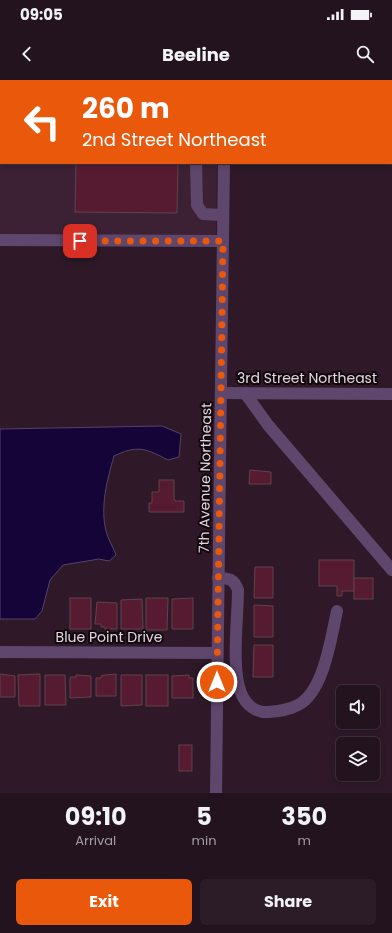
<!DOCTYPE html>
<html lang="en">
<head>
<meta charset="utf-8">
<style>
  body { margin:0; font-family:Poppins,sans-serif; background:#2b1c28; color:#f1f3f6; height:100vh; display:flex; flex-direction:column; font-size:15px; white-space:nowrap }
  * { box-sizing:border-box; margin:0 }
  p { font-size:13px; color:#a39ea4 }
  .icon { flex:none; width:22px; height:22px; fill:none; stroke:currentColor; stroke-width:2; stroke-linecap:round; stroke-linejoin:round }
  .map { position:relative; height:713px; overflow:hidden }
  .sheet { display:flex; flex-direction:column; background:#23131f; flex:1 }
  .sheet>* { flex:none }
  .hud { position:absolute; left:0px; top:0px; width:392px; height:84px; box-shadow:0 2px 6px #0003,0 0 0 1px #40323d; background:#ea580c; color:#fff; overflow:hidden }
  .buttons { position:absolute; left:336px; top:605px; display:grid; gap:8px }
  .buttons a { display:grid; place-items:center; width:44px; height:44px; border-radius:6px; background:#23131f; box-shadow:0 2px 6px #0003,0 0 0 1px #40323d; font-size:20px }
  .pin { position:absolute; display:grid; place-items:center; width:34px; height:34px; color:#fff; margin:-17px; border-radius:8px; box-shadow:0 2px 6px #0006 }
  .me { position:absolute; width:44px; margin:-22px; rotate:0deg; stroke-linejoin:round; filter:drop-shadow(0 0 3px #0008) }
  .turn { display:flex; align-items:center; gap:14px; height:84px; padding:0 16px; font-size:18px }
  .turn .icon { width:52px; height:52px; stroke-width:2.5 }
  .turn b { display:block; font-size:28px; line-height:34px }
  .eta { display:flex; justify-content:space-evenly; align-items:center; height:68px; text-align:center }
  .eta b { font-size:24px; font-weight:700; line-height:28px }
  .cta { display:flex; gap:8px; margin-top:auto; padding:8px 16px }
  .cta a { flex:1; height:46px; border-radius:6px; background:#ea580c; color:#fff; font-size:16px; font-weight:700; line-height:46px; text-align:center }
  .cta a+a { background:#2b1c28; color:#f1f3f6 }
  .status { display:flex; justify-content:space-between; align-items:center; height:28px; padding:0 20px; background:#23131f; direction:ltr }
  .status svg { height:11px; fill:currentColor }
  header { display:flex; justify-content:space-between; align-items:center; height:52px; padding:0 16px; background:#23131f; font-size:18px; font-weight:700 }
  .map>svg:first-child { display:block }
  .built { fill:#3c2135 }
  .water { fill:#150437; stroke:#534369 }
  .building { fill:#571b31; stroke:#61434b }
  .lines { fill:none; stroke-linecap:round; stroke-linejoin:round }
  .minor { stroke:#5f466c; stroke-width:12 }
  .route { stroke:#ea580c; stroke-width:7; stroke-dasharray:0 12.6 }
  .labels { text-anchor:middle; stroke-width:4; stroke-linejoin:round; paint-order:stroke }
  .street-label { font-size:14px; fill:#e4d5df; stroke:#11080e }
</style>
</head>
<body>
<div class="status"><b>09:05</b><svg viewBox="0 0 49 12"><path d="M0 12V9h3v3zM5 12V6h3v6zM10 12V3h3v9zM15 12V0h3v12zM26 1h20v11H26zM47 4h2v5h-2z"/></svg></div>
<header><svg class="icon" aria-label="back" viewBox="0 0 24 24"><path d="M15 5l-7 7 7 7"/></svg>Beeline<svg class="icon" aria-label="search" viewBox="0 0 24 24"><circle cx="10" cy="10" r="6"/><path d="M15 15l6 6"/></svg></header>
<div class="map">
<svg width="392" height="713" viewBox="0 0 392 713">
  <rect width="100%" height="100%" fill="#2f1929"/>
  <path class="built" d="M 0,0 L 218,0 L 1,1 L 1,83 L 217,83 L 216,155 L 0,155 Z"/>
  <path class="water" d="M 162,346 L 181,354 L 179,377 L 168,380 C 145,368 137,365 114,376 C 107,400 100,427 106,451 C 108,459 113,467 116,475 L 109,481 L 99,479 L 63,485 L 50,500 L 42,531 L 35,539 L 0,539 L 0,349 Z"/>
  <g class="building">
    <rect x="145" y="0" width="31" height="1"/>
    <path d="M 76,83 L 178,83 L 177,133 L 75,132 Z"/>
    <path d="M 250,390 L 271,392 L 271,404 L 249,404 Z"/>
    <path d="M 159,400 L 174,400 L 174,418 L 175,421 L 184,421 L 184,432 L 149,432 L 149,423 L 152,423 L 152,412 L 159,412 Z"/>
    <path d="M 319,480 L 354,480 L 354,511 L 342,511 L 342,516 L 337,516 L 337,506 L 319,506 Z"/>
    <path d="M 255,487 L 273,487 L 273,518 L 254,518 Z"/>
    <rect x="354" y="498" width="19" height="21"/>
    <rect x="70" y="518" width="21" height="31"/>
    <path d="M 146,518 L 168,518 L 167,550 L 146,550 Z"/>
    <path d="M 193,518 L 193,549 L 172,549 L 172,519 Z"/>
    <path d="M 142,519 L 143,549 L 121,549 L 121,520 Z"/>
    <path d="M 97,522 L 117,523 L 117,549 L 105,549 L 105,547 L 101,547 L 101,544 L 95,544 Z"/>
    <path d="M 254,525 L 273,526 L 273,557 L 254,557 Z"/>
    <path d="M 254,565 L 273,565 L 273,597 L 253,597 Z"/>
    <path d="M 0,594 L 15,596 L 15,617 L 0,617 Z"/>
    <path d="M 40,594 L 40,626 L 19,626 L 18,595 Z"/>
    <path d="M 116,594 L 116,616 L 96,616 L 96,598 L 101,598 L 101,596 L 105,595 Z"/>
    <path d="M 45,595 L 65,595 L 66,625 L 45,625 Z"/>
    <path d="M 76,595 L 91,596 L 91,617 L 70,618 L 70,597 L 76,597 Z"/>
    <path d="M 121,595 L 142,595 L 142,625 L 121,626 Z"/>
    <rect x="146" y="595" width="22" height="31"/>
    <path d="M 189,595 L 189,598 L 193,598 L 193,618 L 172,618 L 172,596 Z"/>
    <rect x="179" y="665" width="13" height="26"/>
  </g>
  <g class="lines">
    <g class="minor">
      <path d="M 198,1 L 198,0"/>
      <path d="M 224,1 L 224,0"/>
      <path d="M 0,28 L 1,28"/>
      <path d="M 0,53 L 1,53"/>
      <path d="M 196,83 L 197,125 L 203,134 L 223,135"/>
      <path d="M 0,160 L 223,161"/>
      <path d="M 222,313 L 392,314"/>
      <path d="M 245,313 L 268,345 L 392,490"/>
      <path d="M 218,498 C 229,498 234,499 238,510 C 238,537 231,588 241,613 C 246,625 256,633 269,632 C 279,631 289,630 298,625 C 324,612 331,557 337,531"/>
      <path d="M 0,572 L 217,573"/>
      <path d="M 216,713 C 217,503 222,293 224,83"/>
    </g>
  </g>
  <g class="lines">
    <path class="route" d="M 80,161 L 223,161 L 217,602"/>
  </g>
  <g class="labels">
    <g class="street-label">
      <text x="307" y="303">3rd Street Northeast</text>
      <text transform="translate(205 398) rotate(-89)" y="5">7th Avenue Northeast</text>
      <text x="109" y="562">Blue Point Drive</text>
    </g>
  </g>
</svg>
<div class="buttons">
<a><svg class="icon" aria-label="sound" viewBox="0 0 24 24"><path d="M4 9h4l5-4v14l-5-4H4zM17 9q2 3 0 6"/></svg></a>
<a><svg class="icon" aria-label="layers" viewBox="0 0 24 24"><path d="M12 4l9 5-9 5-9-5zM3 14l9 5 9-5"/></svg></a>
</div>
<div class="pin" style="left:80px;top:161px;background:#d93025"><svg class="icon" aria-label="arrive" viewBox="0 0 24 24"><path d="M6 21V4h12l-3 4 3 4H6"/></svg></div>
<svg class="me" style="left:217px;top:602px" viewBox="-20 -20 40 40"><circle r="17" fill="#ea580c" stroke="#fff" stroke-width="3"/><path d="M0-11L8 9 0 5-8 9z" fill="#fff"/></svg>
<div class="hud">
<div class="turn"><svg class="icon" aria-label="left" viewBox="0 0 24 24"><path d="M17 20v-9H6M10 6l-5 5 5 5"/></svg><div><b>260 m</b>2nd Street Northeast</div></div>
</div>
</div>
<section class="sheet">
<div class="eta">
<div><b>09:10</b><p>Arrival</p></div>
<div><b>5</b><p>min</p></div>
<div><b>350</b><p>m</p></div>
</div>
<div class="cta"><a>Exit</a><a>Share</a></div>
</section>
</body>
</html>
